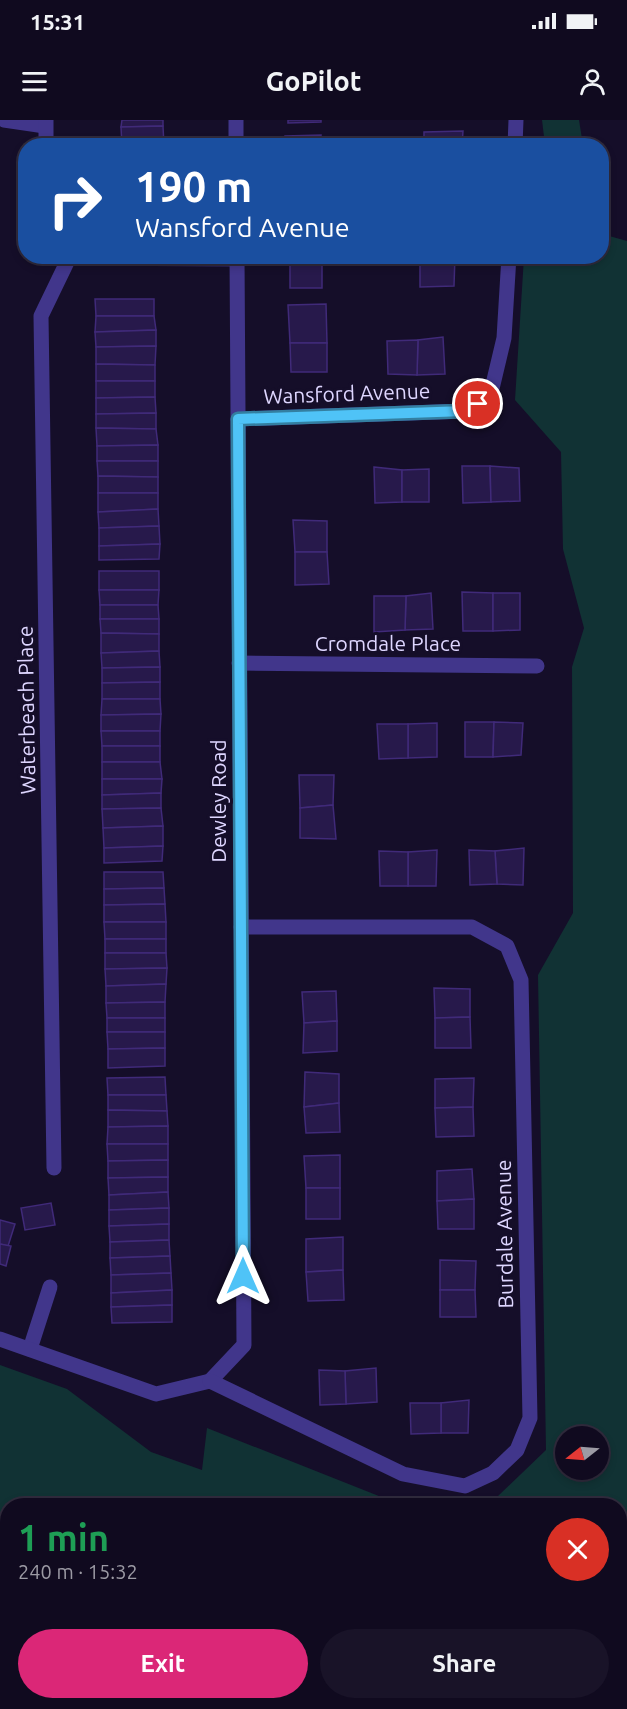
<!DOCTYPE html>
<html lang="en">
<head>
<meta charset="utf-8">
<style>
  body { margin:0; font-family:Ubuntu,sans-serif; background:#191328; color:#f1f3f6; height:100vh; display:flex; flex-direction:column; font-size:22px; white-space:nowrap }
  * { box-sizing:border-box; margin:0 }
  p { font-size:20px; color:#9c9aa4 }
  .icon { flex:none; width:33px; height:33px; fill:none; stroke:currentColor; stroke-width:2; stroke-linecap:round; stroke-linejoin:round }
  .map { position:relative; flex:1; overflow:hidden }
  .drawer { position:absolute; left:0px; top:1378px; width:627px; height:212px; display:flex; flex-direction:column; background:#100a1f; border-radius:24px 24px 0 0; box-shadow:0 3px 9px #0003,0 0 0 2px #302b3d }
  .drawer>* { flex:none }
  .hud { position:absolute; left:18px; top:18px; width:591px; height:126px; border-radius:24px; box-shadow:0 3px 9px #0003,0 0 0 2px #302b3d; background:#1a4fa0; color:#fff; overflow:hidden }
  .needle { width:39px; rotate:253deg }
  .tools { position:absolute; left:555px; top:1306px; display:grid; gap:12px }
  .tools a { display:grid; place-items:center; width:54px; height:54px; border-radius:50%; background:#100a1f; box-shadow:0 3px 9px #0003,0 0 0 2px #302b3d; font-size:30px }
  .pin { position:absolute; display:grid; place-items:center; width:51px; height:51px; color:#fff; margin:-26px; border:3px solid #fff; border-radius:50%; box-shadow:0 2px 6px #0007 }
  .me { position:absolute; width:66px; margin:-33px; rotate:0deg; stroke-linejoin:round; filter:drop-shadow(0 0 4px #0008) }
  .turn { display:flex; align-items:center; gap:21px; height:126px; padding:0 18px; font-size:27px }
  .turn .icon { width:78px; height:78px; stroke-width:2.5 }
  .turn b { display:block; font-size:42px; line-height:51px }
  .round { display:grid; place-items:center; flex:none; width:63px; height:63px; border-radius:32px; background:#191328 }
  .head { display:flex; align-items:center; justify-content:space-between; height:102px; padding:0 18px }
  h1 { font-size:36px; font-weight:700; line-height:45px; color:#1e9e55 }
  .primary-button { display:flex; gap:12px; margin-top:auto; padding:12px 18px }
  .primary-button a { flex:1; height:69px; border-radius:36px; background:#db2777; color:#fff; font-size:24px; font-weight:700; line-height:69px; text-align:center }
  .primary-button a+a { background:#191328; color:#f1f3f6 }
  .status { display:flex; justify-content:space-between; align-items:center; height:42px; padding:0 30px; background:#100a1f; direction:ltr }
  .status svg { height:16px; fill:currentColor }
  header { display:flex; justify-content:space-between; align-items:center; height:78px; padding:0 18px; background:#100a1f; font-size:27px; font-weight:700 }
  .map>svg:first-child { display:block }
  .green { fill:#113234; fill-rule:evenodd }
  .building { fill:#27194b; stroke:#402a79; stroke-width:1.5 }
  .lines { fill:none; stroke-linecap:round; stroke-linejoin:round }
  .service { stroke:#41368b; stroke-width:15 }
  .minor { stroke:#41368b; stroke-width:15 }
  .trunk { stroke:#e857ca; stroke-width:16 }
  .route-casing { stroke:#337fa1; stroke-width:15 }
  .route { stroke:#4fc3f7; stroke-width:10 }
  .labels { text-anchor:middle; stroke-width:6; stroke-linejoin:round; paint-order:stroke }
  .street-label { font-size:21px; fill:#ded6ff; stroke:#150e29 }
</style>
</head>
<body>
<div class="status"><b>15:31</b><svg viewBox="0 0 49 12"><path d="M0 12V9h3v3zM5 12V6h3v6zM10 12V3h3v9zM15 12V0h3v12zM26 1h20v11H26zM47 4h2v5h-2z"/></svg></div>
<header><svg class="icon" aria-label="menu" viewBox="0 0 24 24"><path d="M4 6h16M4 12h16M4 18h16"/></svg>GoPilot<svg class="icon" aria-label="person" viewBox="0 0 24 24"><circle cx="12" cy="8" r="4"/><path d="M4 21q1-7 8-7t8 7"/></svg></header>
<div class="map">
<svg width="627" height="1589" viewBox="0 0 627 1589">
  <rect width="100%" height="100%" fill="#150e29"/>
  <g class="green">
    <path d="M 542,0 L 579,0 L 583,25 L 545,25 Z"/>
    <path d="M 602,114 L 627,121 L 627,1589 L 587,1589 L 589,1583 L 620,1582 L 620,1386 L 460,1386 L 498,1376 L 546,1330 L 538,855 L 573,793 L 572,547 L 584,508 L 563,429 L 561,332 L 515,280 L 524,137 L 602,136 ZM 566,1317 L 598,1317 L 598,1350 L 566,1350 Z"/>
    <path d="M 0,1245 L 67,1269 L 151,1332 L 202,1350 L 207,1308 L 404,1386 L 8,1386 L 7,1407 L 0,1404 Z"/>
    <path d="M 473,1583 L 563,1583 L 561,1589 L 490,1589 Z"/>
  </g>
  <g class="building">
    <path d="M 122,0 L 163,0 L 163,6 L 121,7 Z"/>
    <path d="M 288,0 L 321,0 L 321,2 L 288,3 Z"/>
    <path d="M 163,6 L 164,26 L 122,26 L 121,7 Z"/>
    <path d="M 463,11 L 462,26 L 424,26 L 424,12 Z"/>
    <path d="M 321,15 L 321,26 L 285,26 L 285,16 Z"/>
    <path d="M 322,136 L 322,168 L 290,168 L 290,138 Z"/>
    <path d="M 420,136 L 455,136 L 454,166 L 420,167 Z"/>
    <path d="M 95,179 L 154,179 L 154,196 L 96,196 Z"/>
    <path d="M 326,184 L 327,223 L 290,223 L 288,185 Z"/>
    <path d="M 96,196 L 154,196 L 156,210 L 95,212 Z"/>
    <path d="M 156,210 L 156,226 L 96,227 L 95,212 Z"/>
    <path d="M 443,217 L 445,254 L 417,255 L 418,220 Z"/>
    <path d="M 418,220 L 417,255 L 388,254 L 387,221 Z"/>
    <path d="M 290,223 L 327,223 L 327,252 L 291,252 Z"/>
    <path d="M 156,226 L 155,245 L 96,244 L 96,227 Z"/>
    <path d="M 96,244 L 155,245 L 155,261 L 96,261 Z"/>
    <path d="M 96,261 L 155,261 L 155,277 L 96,278 Z"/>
    <path d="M 155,277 L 156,293 L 96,294 L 96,278 Z"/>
    <path d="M 156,293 L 156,309 L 96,308 L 96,294 Z"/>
    <path d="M 96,308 L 156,309 L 158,325 L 97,326 Z"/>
    <path d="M 158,325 L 158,341 L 97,341 L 97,326 Z"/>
    <path d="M 97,341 L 158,341 L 158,357 L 98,356 Z"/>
    <path d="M 462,346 L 490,346 L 491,382 L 463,383 Z"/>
    <path d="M 490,346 L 519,348 L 520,381 L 491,382 Z"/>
    <path d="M 374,347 L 402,350 L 402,382 L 375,383 Z"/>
    <path d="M 429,349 L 429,382 L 402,382 L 402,350 Z"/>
    <path d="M 98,356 L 158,357 L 158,373 L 98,373 Z"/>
    <path d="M 98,373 L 158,373 L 158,389 L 98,392 Z"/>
    <path d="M 158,389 L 159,406 L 99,408 L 98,392 Z"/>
    <path d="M 293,400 L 327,401 L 327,432 L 295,432 Z"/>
    <path d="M 159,406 L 160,424 L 99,426 L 99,408 Z"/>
    <path d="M 160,424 L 159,439 L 99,440 L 99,426 Z"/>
    <path d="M 295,432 L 327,432 L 329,464 L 295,465 Z"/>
    <rect x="99" y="451" width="60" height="19"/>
    <path d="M 99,470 L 159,470 L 158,485 L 100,485 Z"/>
    <path d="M 462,472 L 493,473 L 493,511 L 463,511 Z"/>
    <path d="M 431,473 L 433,509 L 405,510 L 406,476 Z"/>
    <path d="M 493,473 L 520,473 L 520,510 L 493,511 Z"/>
    <path d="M 374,476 L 406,476 L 405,510 L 374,512 Z"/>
    <path d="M 100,485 L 158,485 L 159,499 L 100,499 Z"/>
    <path d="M 100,499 L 159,499 L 159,514 L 101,513 Z"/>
    <path d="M 101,513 L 159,514 L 159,531 L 101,533 Z"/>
    <path d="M 159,531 L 160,547 L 102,548 L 101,533 Z"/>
    <path d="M 160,547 L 160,562 L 102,563 L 102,548 Z"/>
    <path d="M 160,562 L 160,579 L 102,579 L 102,563 Z"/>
    <path d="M 102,579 L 160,579 L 161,594 L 101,595 Z"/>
    <path d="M 161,594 L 160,611 L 101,611 L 101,595 Z"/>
    <path d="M 465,602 L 494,602 L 493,637 L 465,637 Z"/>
    <path d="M 494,602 L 523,603 L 521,635 L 493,637 Z"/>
    <path d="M 437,603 L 437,637 L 408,638 L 408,604 Z"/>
    <path d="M 377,604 L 408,604 L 408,638 L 379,639 Z"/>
    <path d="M 101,611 L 160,611 L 160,626 L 102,626 Z"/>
    <rect x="102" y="626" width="58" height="16"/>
    <path d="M 102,642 L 160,642 L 162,659 L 102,659 Z"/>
    <path d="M 299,655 L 334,655 L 333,685 L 300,688 Z"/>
    <path d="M 102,659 L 162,659 L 161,673 L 102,675 Z"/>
    <path d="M 161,673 L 161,688 L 102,689 L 102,675 Z"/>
    <path d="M 333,685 L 336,719 L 300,718 L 300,688 Z"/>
    <path d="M 161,688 L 163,706 L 103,708 L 102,689 Z"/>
    <path d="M 163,706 L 163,726 L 104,728 L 103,708 Z"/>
    <path d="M 163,726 L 162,741 L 104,743 L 104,728 Z"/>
    <path d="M 524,728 L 523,765 L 497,764 L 495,731 Z"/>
    <path d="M 437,730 L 436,766 L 408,766 L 408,732 Z"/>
    <path d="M 469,730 L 495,731 L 497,764 L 470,765 Z"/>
    <path d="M 379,731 L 408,732 L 408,766 L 380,766 Z"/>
    <path d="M 104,752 L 163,752 L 164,768 L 104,769 Z"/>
    <path d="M 164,768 L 165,784 L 104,785 L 104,769 Z"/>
    <path d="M 165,784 L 166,802 L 104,802 L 104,785 Z"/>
    <path d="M 104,802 L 166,802 L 166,819 L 105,819 Z"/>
    <rect x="105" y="819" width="61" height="14"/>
    <path d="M 105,833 L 166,833 L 167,848 L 105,849 Z"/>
    <path d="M 167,848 L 166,864 L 106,866 L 105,849 Z"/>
    <path d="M 166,864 L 165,882 L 106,883 L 106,866 Z"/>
    <path d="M 434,868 L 470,869 L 470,897 L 435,898 Z"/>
    <path d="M 336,871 L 337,901 L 304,903 L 302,872 Z"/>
    <path d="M 165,882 L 165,898 L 107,898 L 106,883 Z"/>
    <path d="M 470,897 L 471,928 L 435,928 L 435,898 Z"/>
    <rect x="107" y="898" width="58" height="14"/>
    <path d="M 337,901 L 337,931 L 303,933 L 304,903 Z"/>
    <path d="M 107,912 L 165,912 L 165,928 L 108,929 Z"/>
    <path d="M 165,928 L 165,946 L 108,948 L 108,929 Z"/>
    <path d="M 305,952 L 339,954 L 339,983 L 304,987 Z"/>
    <path d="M 165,957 L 166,975 L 108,975 L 107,958 Z"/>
    <path d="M 474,958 L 473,987 L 435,988 L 435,959 Z"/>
    <path d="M 108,975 L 166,975 L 167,991 L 108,990 Z"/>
    <path d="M 339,983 L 340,1012 L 306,1013 L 304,987 Z"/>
    <path d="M 473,987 L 474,1016 L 436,1017 L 435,988 Z"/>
    <path d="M 108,990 L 167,991 L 168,1006 L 108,1007 Z"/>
    <path d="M 168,1006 L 168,1024 L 107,1024 L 108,1007 Z"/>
    <path d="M 107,1024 L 168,1024 L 168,1040 L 108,1041 Z"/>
    <path d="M 340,1035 L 340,1068 L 306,1068 L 304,1036 Z"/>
    <path d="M 168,1040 L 168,1057 L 108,1058 L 108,1041 Z"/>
    <path d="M 472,1049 L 474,1079 L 437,1081 L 437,1051 Z"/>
    <path d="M 168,1057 L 168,1072 L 109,1075 L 108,1058 Z"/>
    <rect x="306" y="1068" width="34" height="31"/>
    <path d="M 168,1072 L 169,1088 L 109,1090 L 109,1075 Z"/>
    <path d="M 474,1079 L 474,1109 L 438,1109 L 437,1081 Z"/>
    <path d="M 51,1083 L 55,1105 L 25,1110 L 21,1088 Z"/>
    <path d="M 169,1088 L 169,1104 L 109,1106 L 109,1090 Z"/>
    <path d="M 0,1100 L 15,1104 L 8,1126 L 0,1124 Z"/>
    <path d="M 169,1104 L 169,1120 L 110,1122 L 109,1106 Z"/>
    <path d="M 343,1117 L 343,1150 L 306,1152 L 306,1119 Z"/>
    <path d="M 169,1120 L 170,1136 L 110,1138 L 110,1122 Z"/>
    <path d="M 0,1124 L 11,1126 L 6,1146 L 0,1144 Z"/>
    <path d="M 170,1136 L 171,1153 L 111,1155 L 110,1138 Z"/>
    <path d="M 440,1140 L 476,1141 L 475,1170 L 440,1170 Z"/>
    <path d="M 343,1150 L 344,1180 L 308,1181 L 306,1152 Z"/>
    <path d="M 171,1153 L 172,1170 L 111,1173 L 111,1155 Z"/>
    <path d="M 172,1170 L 172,1185 L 111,1187 L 111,1173 Z"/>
    <path d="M 440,1170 L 475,1170 L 476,1197 L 440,1197 Z"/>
    <path d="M 172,1185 L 172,1202 L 112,1203 L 111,1187 Z"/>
    <path d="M 376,1248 L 377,1282 L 346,1284 L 345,1251 Z"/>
    <path d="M 319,1250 L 345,1251 L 346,1284 L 320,1285 Z"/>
    <path d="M 469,1280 L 468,1313 L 441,1313 L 441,1283 Z"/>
    <path d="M 410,1283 L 441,1283 L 441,1313 L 411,1314 Z"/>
  </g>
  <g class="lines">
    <path class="service" d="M 30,1229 L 50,1167"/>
    <g class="minor">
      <path d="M 4,0 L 45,6"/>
      <path d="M 46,0 L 46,26"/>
      <path d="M 236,0 L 236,26"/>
      <path d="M 515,26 L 516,0"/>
      <path d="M 68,136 L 69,138 L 237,139"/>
      <path d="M 238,299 L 465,291 L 490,277 L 504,218 L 509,136"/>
      <path d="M 239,543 L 537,546"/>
      <path d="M 54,1048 L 41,196 L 69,138"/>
      <path d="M 0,1219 L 156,1274 L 210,1261"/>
      <path d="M 210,1261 L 244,1225 L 237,136"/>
      <path d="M 210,1261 L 403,1354 L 465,1366 L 493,1353 L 517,1330 L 530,1298 L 521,860 L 507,826 L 472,807 L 241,807"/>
    </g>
    <g class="trunk">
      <path d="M 0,1434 L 8,1437"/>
      <path d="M 0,1493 L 8,1496"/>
      <path d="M 0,1547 L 8,1550"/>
      <path d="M 104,1582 L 123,1589"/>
      <path d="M 261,1582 L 280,1589"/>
      <path d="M 376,1582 L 393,1589"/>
    </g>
  </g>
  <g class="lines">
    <g class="route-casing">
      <path id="route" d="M 243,1156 L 238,299 L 465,291 L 478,284"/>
    </g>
    <use href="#route" class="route"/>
  </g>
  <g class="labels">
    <g class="street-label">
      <text transform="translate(347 274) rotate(-2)" y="7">Wansford Avenue</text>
      <text x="388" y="531">Cromdale Place</text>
      <text transform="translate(27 590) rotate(-91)" y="7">Waterbeach Place</text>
      <text transform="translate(219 681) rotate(-90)" y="7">Dewley Road</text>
      <text transform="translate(505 1114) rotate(-91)" y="7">Burdale Avenue</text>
    </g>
  </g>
</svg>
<div class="tools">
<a><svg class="needle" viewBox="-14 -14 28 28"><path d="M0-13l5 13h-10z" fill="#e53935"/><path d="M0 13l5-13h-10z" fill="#9c9aa4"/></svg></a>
</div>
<div class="pin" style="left:478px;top:284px;background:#d93025"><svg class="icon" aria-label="arrive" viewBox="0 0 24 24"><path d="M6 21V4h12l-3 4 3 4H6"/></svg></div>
<svg class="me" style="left:243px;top:1156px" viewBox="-20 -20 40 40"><path d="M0-17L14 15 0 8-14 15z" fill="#4fc3f7" stroke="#fff" stroke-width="4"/></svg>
<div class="hud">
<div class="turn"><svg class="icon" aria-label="right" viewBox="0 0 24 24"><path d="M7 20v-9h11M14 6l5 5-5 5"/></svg><div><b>190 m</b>Wansford Avenue</div></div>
</div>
<section class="drawer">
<div class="head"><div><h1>1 min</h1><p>240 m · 15:32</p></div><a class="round" style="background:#d93025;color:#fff"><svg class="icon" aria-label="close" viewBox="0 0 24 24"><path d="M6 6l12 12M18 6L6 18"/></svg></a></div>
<div class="primary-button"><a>Exit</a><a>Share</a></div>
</section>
</div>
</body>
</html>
